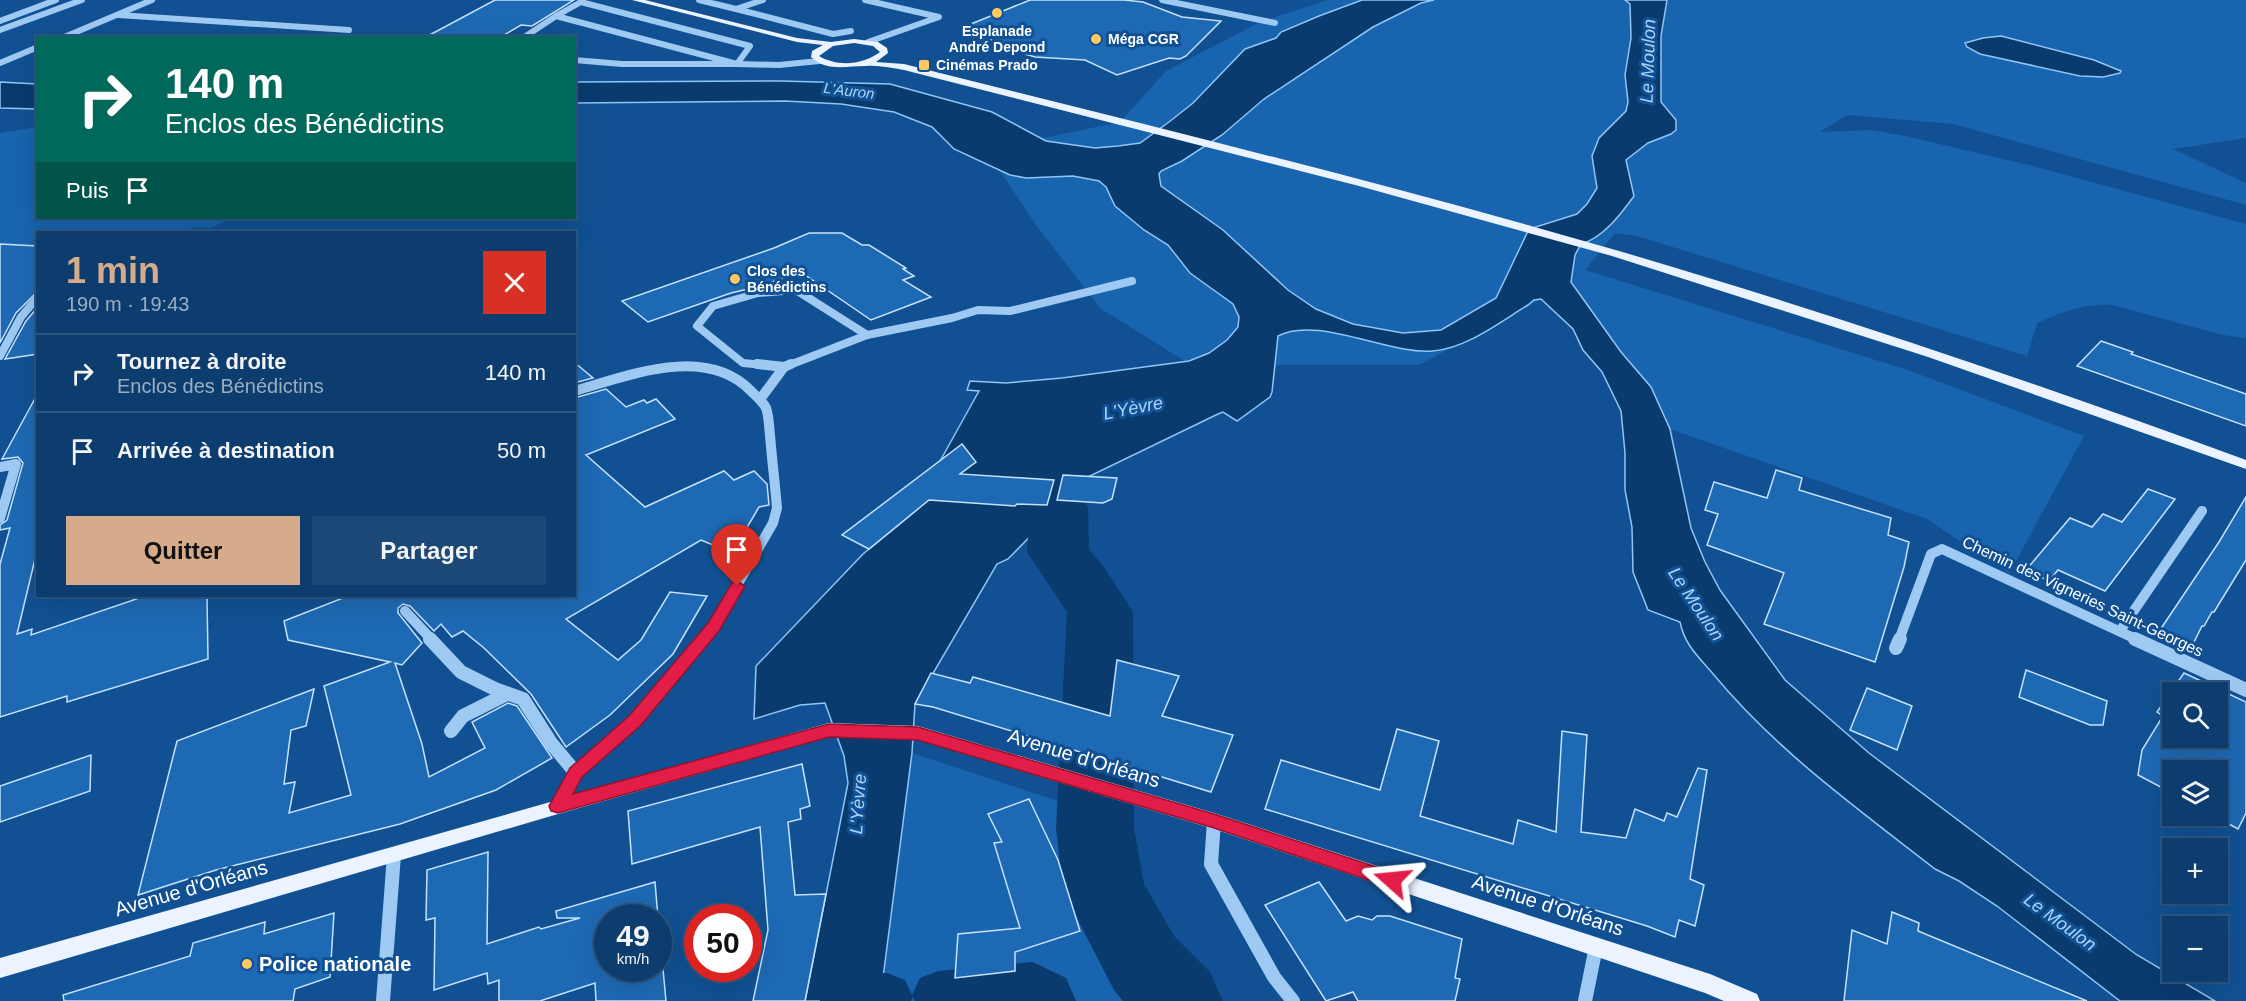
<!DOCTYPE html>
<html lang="fr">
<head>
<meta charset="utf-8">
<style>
  body { margin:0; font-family:Arial,sans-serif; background:#1b4876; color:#f1f3f6; height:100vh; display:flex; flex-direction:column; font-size:22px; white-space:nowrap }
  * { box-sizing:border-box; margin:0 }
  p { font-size:20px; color:#9aaec2 }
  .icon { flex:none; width:33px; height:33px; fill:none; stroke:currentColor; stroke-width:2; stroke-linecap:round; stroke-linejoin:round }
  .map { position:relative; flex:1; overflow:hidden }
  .details { position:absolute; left:36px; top:231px; width:540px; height:366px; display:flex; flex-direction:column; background:#0d3d6e; border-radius:0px; box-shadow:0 6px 24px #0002,0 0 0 2px #2d5681 }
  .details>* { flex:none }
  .top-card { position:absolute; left:36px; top:36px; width:540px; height:183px; border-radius:0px; box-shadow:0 6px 24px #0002,0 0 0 2px #2d5681; background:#00695c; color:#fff; overflow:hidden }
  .fabs { position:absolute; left:2162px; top:682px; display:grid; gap:12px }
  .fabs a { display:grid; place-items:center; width:66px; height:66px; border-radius:0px; background:#0d3d6e; box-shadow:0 6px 24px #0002,0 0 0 2px #2d5681; font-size:30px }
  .speed { position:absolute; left:594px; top:904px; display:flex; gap:12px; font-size:30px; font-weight:700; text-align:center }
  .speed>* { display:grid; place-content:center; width:78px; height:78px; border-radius:50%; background:#0d3d6e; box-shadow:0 6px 24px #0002,0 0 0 2px #2d5681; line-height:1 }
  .speed small { font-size:15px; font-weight:400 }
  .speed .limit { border:9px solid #d22; background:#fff; color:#111 }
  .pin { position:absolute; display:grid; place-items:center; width:51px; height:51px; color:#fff; margin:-62px -26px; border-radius:50% 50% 50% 0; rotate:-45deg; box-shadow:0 0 6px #0007 }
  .pin .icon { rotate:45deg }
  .me { position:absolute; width:66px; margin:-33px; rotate:288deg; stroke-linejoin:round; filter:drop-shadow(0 0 4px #0008) }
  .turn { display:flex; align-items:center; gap:21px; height:126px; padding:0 30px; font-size:27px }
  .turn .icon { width:78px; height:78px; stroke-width:2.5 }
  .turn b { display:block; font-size:42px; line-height:51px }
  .then { display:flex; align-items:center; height:57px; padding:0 30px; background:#0003; gap:12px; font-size:22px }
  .round { display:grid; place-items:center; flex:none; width:63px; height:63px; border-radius:0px; background:#1b4876 }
  .headline { display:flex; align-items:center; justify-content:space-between; height:102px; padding:0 30px }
  h1 { font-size:36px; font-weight:600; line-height:45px; color:#d6ab8b }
  .primary-button { display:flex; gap:12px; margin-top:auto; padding:12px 30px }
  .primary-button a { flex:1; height:69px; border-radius:0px; background:#d6ab8b; color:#111; font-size:24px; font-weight:600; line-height:69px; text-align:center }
  .primary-button a+a { background:#1b4876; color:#f1f3f6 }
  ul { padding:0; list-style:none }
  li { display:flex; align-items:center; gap:18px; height:78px; padding:0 30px; border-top:2px solid #2d5681 }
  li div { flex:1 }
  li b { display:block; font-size:22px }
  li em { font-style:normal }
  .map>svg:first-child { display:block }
  .green { fill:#1864ae }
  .water { fill:#0a3b6f; stroke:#8fc5f7; stroke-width:1.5 }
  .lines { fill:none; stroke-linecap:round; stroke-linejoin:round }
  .canal { fill:#0a3b6f; fill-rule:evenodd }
  .river { fill:#0a3b6f; fill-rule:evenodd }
  .building { fill:#1e69b3; stroke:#c5e2fd; stroke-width:1.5; fill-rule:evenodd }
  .minor-far3 { stroke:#9ec9f3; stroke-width:6 }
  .minor-far2 { stroke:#9ec9f3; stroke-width:8 }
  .minor-far1 { stroke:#9ec9f3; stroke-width:10 }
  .minor { stroke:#9ec9f3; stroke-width:14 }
  .major { fill:#eaf3ff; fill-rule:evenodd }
  .route { fill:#e11d48; stroke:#92132f; stroke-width:1.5 }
  .poi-dot { fill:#ffc860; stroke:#115193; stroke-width:2 }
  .labels { text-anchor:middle; stroke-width:6; stroke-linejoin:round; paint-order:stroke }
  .far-poi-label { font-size:14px; font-weight:bold; fill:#fff; stroke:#115193; text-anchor:start }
  .far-water-label { font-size:15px; font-style:italic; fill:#aad3fa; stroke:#115193 }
  .street-label { font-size:16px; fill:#fff; stroke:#115193 }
  .water-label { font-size:18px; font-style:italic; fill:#aad3fa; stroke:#115193 }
  .near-street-label { font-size:20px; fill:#fff; stroke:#115193 }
  .near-poi-label { font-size:20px; font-weight:bold; fill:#fff; stroke:#115193; text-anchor:start }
</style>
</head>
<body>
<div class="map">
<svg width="2246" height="1001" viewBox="0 0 2246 1001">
  <rect width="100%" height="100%" fill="#115193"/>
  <g class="green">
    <path d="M 1328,0 L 2246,0 L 2246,138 L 2173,149 L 2246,183 L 2246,205 L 1953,124 L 1847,115 L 1820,132 L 1871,130 L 1905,136 L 2029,165 L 2246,224 L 2246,338 L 2223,335 L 2112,305 C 2083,303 2063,312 2037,323 L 2027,356 L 1637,236 L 1615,233 L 1585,270 L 1905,369 L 2084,436 L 2009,574 L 1927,519 L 1670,429 L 1651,387 L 1621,352 L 1585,303 L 1573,282 L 1419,365 L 1191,365 L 1101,309 L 1036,225 L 986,150 L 1120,122 L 1166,71 L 1260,22 Z"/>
    <path d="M 37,127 L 38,218 L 231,218 L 211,228 L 196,227 L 183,232 L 38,232 L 37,245 L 0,244 L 0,133 Z"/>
    <path d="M 912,753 L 1064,803 C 1084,869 1100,947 1147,1001 L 880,1001 Z"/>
  </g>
  <g class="water">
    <path d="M 1362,0 L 1434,0 L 1421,3 L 1373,27 L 1264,99 L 1222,135 L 1182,161 L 1161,171 L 1159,174 L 1161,186 L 1223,230 L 1288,290 L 1316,309 L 1353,324 L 1403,333 L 1441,330 L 1496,298 L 1529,229 L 1577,214 L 1587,204 L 1597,188 L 1592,156 L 1599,138 L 1626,111 L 1628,102 L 1625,75 L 1631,38 L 1630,4 L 1625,0 L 1667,0 L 1661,36 L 1661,102 L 1676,120 L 1676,130 L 1671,134 L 1648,143 L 1626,160 L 1634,196 C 1621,214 1603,238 1581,244 L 1575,255 L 1571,282 L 1621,352 L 1651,387 L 1670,429 L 1691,528 L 1705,562 L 1720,590 L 1785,680 L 1869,753 L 2137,955 L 2215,1001 L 2120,1001 L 1997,906 L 1959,881 L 1935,869 C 1858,809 1777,751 1714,675 C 1699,657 1685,646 1680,622 L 1648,610 L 1633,572 L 1632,527 L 1625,490 L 1625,453 L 1621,411 L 1602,372 L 1583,350 L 1573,329 L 1541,299 L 1534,300 L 1528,305 C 1500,322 1467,348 1433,351 C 1389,355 1316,315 1278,336 L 1272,392 L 1270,397 L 1237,421 L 1223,412 L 1218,414 L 1088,477 L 1063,475 L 1057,500 L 1059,507 L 1008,559 L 997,564 L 915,704 L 912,753 L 880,1001 L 805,1001 L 848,783 L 844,756 L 825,703 L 800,705 L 754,719 L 756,666 L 863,554 L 916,510 L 939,463 L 979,391 L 967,390 L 970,381 L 1006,383 L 1062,378 L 1189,361 L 1209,353 L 1227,340 L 1238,327 L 1239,317 L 1233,304 L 1190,273 L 1168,245 L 1144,230 L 1115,206 L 1106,187 L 1099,181 L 1073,176 L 1026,178 L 1010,175 L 954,149 L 932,127 L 894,112 L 841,104 L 785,101 L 575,103 L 574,82 L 781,81 L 890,84 L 992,112 L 1046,141 L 1095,148 L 1118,146 L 1140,143 L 1169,122 L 1193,103 L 1245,49 L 1276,38 L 1281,32 L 1319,16 Z"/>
    <path d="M 2001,36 L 2094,60 L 2121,71 L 2120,73 L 2103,77 L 2080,76 L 1980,54 L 1967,47 L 1965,43 L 1983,38 Z"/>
    <path d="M 0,82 L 37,84 L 37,109 L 0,108 Z"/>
    <path d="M 1064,803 L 1115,823 L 1116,865 L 1146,940 L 1192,1001 L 1147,1001 C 1100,947 1084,869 1064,803 Z"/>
  </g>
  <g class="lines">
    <g class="canal">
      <path d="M 1033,962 L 1066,978 L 1076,1001 L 915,1001 L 912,995 L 920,978 L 938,971 Z"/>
      <path d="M 844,972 L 887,973 L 905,980 L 913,997 L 911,1001 L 820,1001 L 818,996 L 826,979 Z"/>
    </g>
    <path class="river" d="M 1020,426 L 1039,431 L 1088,507 L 1089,549 L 1104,567 L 1133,612 L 1134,828 L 1144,884 L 1174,936 L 1210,972 L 1223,1001 L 1123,1001 L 1114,990 L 1063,891 L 1056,828 L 1067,612 L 1027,552 L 1030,507 L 992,443 L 1001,431 Z"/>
  </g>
  <g class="building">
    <path d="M 495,0 L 574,0 L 532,26 L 521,25 L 499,38 L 424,38 Z"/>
    <path d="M 1030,0 L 1124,0 L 1143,2 L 1182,17 L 1221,21 L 1186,56 L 1180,59 L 1169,58 L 1117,75 L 1085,60 L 1035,57 L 1014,51 L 995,43 L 971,24 Z"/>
    <path d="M 809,233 L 842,233 L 862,245 L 869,245 L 906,268 L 903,269 L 914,276 L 903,280 L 931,297 L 871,320 L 805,275 L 792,275 L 761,286 L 731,293 L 648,322 L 622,301 L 774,248 Z"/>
    <path d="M 0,244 L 38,246 L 38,291 L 16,313 L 0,343 Z"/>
    <path d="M 38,307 L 38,354 L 5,359 L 26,321 Z"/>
    <path d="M 2101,341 L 2133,352 L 2131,354 L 2246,394 L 2246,426 L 2077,366 Z"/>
    <path d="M 574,362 L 593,378 L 574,383 Z"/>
    <path d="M 606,389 L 626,407 L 644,400 L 647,403 L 656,399 L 675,419 L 586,455 L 645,507 L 724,471 L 734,480 L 754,471 L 767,484 L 769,505 L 759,507 L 732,553 L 701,540 L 566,619 L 618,660 L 641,640 L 670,592 L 707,596 L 673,654 L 610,715 L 566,747 L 531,694 L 484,648 L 463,631 L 452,637 L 441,624 L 434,631 L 410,606 L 403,604 L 398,608 L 398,613 L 422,643 L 402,665 L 395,663 L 422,744 L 429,777 L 485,748 L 472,722 L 508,703 L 517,706 L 552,758 L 496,790 L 400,824 L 216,870 L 138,895 L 177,741 L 314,689 L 306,726 L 291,730 L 284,784 L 295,782 L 289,813 L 351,795 L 324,686 L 390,662 L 288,640 L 284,621 L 348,596 L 574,596 L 574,398 Z"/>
    <path d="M 38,393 L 38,559 L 35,559 L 17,634 L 32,629 L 31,635 L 145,596 L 207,596 L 208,659 L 67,702 L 67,696 L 0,717 L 0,564 L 10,528 L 0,530 L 0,525 L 7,520 L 23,463 L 18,457 L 2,459 Z"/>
    <path d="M 962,444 L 976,462 L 960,474 L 1054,480 L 1047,505 L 1017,504 L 1015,506 L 929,500 L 869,549 L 842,535 Z"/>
    <path d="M 1776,470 L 1802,478 L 1799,490 L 1891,518 L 1888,535 L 1909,542 L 1904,567 L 1875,662 L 1764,624 L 1784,573 L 1707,545 L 1718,514 L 1705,510 L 1714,482 L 1767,498 Z"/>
    <path d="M 1063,475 L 1117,478 L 1112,499 L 1103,503 L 1057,500 Z"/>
    <path d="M 2148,489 L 2175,499 L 2105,591 L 2058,570 L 2049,581 L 2026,570 L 2070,518 L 2092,527 L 2103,514 L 2122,522 Z"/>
    <path d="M 2246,497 L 2246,560 L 2214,612 L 2212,612 L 2204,626 L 2202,626 L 2191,648 L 2158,633 L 2219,542 Z"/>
    <path d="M 1117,660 L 1179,676 L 1162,716 L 1233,735 L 1211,792 L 933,707 L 915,704 L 931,673 L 970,683 L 973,677 L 1110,716 Z"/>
    <path d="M 2026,670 L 2107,701 L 2103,725 L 2090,725 L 2019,697 Z"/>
    <path d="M 2184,673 L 2246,702 L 2246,813 L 2238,829 L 2214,816 L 2217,816 L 2217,771 L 2172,771 L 2172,793 L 2138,775 L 2142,750 L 2163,716 L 2157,712 ZM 2172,693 L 2217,693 L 2217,738 L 2172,738 Z"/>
    <path d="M 1867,688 L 1912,706 L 1897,750 L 1850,730 Z"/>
    <path d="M 1397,729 L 1439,741 L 1420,816 L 1513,844 L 1518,820 L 1556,832 L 1562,731 L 1587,735 L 1581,832 L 1626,838 L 1635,809 L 1664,821 L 1667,813 L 1677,817 L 1698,768 L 1707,770 L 1690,879 L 1704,885 L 1695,926 L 1679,920 L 1675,937 L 1647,926 L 1265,809 L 1281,760 L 1380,790 Z"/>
    <path d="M 91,755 L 90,791 L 0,822 L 0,786 Z"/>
    <path d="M 802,764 L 810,806 L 800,809 L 801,819 L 788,822 L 795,895 L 826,894 L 805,1001 L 753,1001 L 768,930 L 760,827 L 632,864 L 628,811 Z"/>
    <path d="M 1029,799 L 1058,860 L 1080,931 L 1015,952 L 1015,971 L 955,978 L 958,934 L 1020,928 L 994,843 L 1002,842 L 988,814 Z"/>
    <path d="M 488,852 L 487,944 L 539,927 L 541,929 L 580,918 L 557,918 L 556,911 L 655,882 L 658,918 L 608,918 L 608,969 L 663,969 L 666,1001 L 596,1001 L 595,983 L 540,1001 L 499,1001 L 499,980 L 488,984 L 487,973 L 434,990 L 435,918 L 426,920 L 427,870 Z"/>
    <path d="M 1319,882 L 1346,921 L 1358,916 L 1372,920 L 1377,916 L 1390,916 L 1462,939 L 1455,978 L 1460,979 L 1455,1001 L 1358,1001 L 1353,992 L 1326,1001 L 1265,905 Z"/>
    <path d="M 1892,912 L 1919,923 L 1918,931 L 2087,1001 L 1844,1001 L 1852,930 L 1887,944 Z"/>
    <path d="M 334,913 L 330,977 L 295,989 L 293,1001 L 64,1001 L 63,995 L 190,956 L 193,943 L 265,922 L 264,934 Z"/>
  </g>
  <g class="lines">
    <g class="minor-far3">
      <path d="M 699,0 L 736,9"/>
      <path d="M 763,0 L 736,9 L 833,34 L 851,31"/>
      <path d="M 865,0 L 939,17 L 868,42"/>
      <path d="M 1162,0 L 1275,23"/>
      <path d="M 581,2 L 750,46 L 737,64 L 556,16 Z"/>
      <path d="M 118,15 L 349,30"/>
      <path d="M 0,21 L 56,0"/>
      <path d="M 0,30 L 82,0"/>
      <path d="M 62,38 L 152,0"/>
      <path d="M 523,38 L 556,16"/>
      <path d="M 574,60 L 622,64 L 737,64"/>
      <path d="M 0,63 L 38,47"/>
      <path d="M 737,64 L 779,65 L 819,61"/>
    </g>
    <g class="minor-far2">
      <path d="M 0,356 L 21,317 L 38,297"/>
      <path d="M 773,366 L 743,363 L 697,326 L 713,306 L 758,293 L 796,290 L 867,335"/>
      <path d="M 787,366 L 867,335 L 952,318 L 978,310 L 1010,311 L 1132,281"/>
    </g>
    <g class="minor-far1">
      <path d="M 757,364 L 784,367"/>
      <path d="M 574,391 C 628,376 705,344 751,391 C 756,396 763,402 766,408 C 769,416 769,427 770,435 C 772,460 775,484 777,508 L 773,523 L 713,627 L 702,640"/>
      <path d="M 761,398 L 784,367 L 791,364"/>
      <path d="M 0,467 L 16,464 L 0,518"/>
      <path d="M 405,611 L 432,640"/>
      <path d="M 2120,631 L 2202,511"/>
      <path d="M 1899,640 L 1931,554 L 1942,549 L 2138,640"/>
    </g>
    <g class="minor">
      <path d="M 430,639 L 461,672 L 495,689 L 523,699 L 551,743 L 576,773"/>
      <path d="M 2135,639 L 2246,690"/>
      <path d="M 1896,648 L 1900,639"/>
      <path d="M 451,731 L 463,716 L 507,694"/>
      <path d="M 558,806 L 576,773 L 635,720 L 703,639"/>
      <path d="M 1214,821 L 1211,864 L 1274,977 L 1293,1001"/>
      <path d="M 383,1001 L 394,855"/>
      <path d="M 1585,1001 L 1596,947"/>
    </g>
    <g class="major">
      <path d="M 632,0 L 645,0 L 797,38 L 831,42 L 854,39 L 878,42 L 887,48 L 888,53 L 876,62 L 904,64 C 1143,124 1382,182 1619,251 C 1830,313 2039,384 2246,460 L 2246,469 L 1928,357 L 1612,256 L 1359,186 L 904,70 C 892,68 878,65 866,66 C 846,66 827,72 811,57 L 812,51 L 823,45 L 797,42 ZM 854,43 L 873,46 L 880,52 C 863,65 837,67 819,56 L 833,46 Z"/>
      <path d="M 829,723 L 918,726 L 1214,813 L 1710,974 L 1757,994 L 1760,1001 L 1724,1001 L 1705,993 L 1214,829 L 918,740 L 829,737 L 558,814 L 0,978 L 0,958 Z"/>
    </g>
  </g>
  <path class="route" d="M 737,581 L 745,586 L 719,631 L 641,725 L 582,777 L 573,794 L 829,724 L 918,727 L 1214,814 L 1392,872 L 1399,874 L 1402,880 L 1399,885 L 1392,888 L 1214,828 L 918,740 L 829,737 L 558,813 L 551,811 L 549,806 L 570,768 L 629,716 L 708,623 L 732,583 Z"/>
  <g class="poi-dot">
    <circle cx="997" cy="13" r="6"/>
    <circle cx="1096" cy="39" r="6"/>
    <rect x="918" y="59" width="12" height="12" rx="3"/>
    <circle cx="735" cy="279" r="6"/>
    <circle cx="247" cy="964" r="6"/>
  </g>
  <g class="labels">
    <g class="far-poi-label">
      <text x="997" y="36" text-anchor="middle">Esplanade<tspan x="997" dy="16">André Depond</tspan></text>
      <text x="1108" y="44">Méga CGR</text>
      <text x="936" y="70">Cinémas Prado</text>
      <text x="747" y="276">Clos des<tspan x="747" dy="16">Bénédictins</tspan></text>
    </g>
    <g class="far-water-label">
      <text transform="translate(849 91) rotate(7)" y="5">L'Auron</text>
    </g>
    <g class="street-label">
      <text transform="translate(2083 596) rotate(25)" y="6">Chemin des Vigneries Saint-Georges</text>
    </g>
    <g class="water-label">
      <text transform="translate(1648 61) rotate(-88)" y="6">Le Moulon</text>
      <text transform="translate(1133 408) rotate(-11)" y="6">L'Yèvre</text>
      <text transform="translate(1696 604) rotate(56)" y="6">Le Moulon</text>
      <text transform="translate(858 804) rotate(-86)" y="6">L'Yèvre</text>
      <text transform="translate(2060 922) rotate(36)" y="6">Le Moulon</text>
    </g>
    <g class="near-street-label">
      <text transform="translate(1084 758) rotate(17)" y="7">Avenue d'Orléans</text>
      <text transform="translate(191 888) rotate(-16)" y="7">Avenue d'Orléans</text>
      <text transform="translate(1548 905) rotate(18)" y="7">Avenue d'Orléans</text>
    </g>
    <g class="near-poi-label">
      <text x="259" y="971">Police nationale</text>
    </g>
  </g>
</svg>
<div class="fabs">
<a><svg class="icon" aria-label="search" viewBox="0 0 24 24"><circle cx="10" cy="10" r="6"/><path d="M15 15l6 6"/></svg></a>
<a><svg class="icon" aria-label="layers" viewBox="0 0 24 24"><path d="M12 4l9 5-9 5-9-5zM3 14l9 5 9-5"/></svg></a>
<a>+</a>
<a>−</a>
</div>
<div class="speed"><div>49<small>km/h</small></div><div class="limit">50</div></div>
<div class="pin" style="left:737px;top:586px;background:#d93025"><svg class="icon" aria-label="arrive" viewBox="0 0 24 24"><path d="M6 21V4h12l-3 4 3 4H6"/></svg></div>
<svg class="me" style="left:1392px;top:880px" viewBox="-20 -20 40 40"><path d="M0-17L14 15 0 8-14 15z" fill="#e11d48" stroke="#fff" stroke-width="4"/></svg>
<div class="top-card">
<div class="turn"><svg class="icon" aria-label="right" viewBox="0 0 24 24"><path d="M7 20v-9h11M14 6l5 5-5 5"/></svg><div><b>140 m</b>Enclos des Bénédictins</div></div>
<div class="then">Puis<svg class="icon" aria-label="arrive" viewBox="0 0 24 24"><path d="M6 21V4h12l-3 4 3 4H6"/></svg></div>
</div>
<section class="details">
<div class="headline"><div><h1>1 min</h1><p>190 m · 19:43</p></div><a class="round" style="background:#d93025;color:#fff"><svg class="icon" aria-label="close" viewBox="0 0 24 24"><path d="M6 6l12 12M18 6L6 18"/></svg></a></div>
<ul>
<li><svg class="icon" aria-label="right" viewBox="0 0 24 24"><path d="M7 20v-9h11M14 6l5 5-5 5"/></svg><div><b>Tournez à droite</b><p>Enclos des Bénédictins</p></div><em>140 m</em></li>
<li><svg class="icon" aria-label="arrive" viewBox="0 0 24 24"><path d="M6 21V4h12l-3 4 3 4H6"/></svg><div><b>Arrivée à destination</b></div><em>50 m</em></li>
</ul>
<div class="primary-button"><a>Quitter</a><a>Partager</a></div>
</section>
</div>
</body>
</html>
